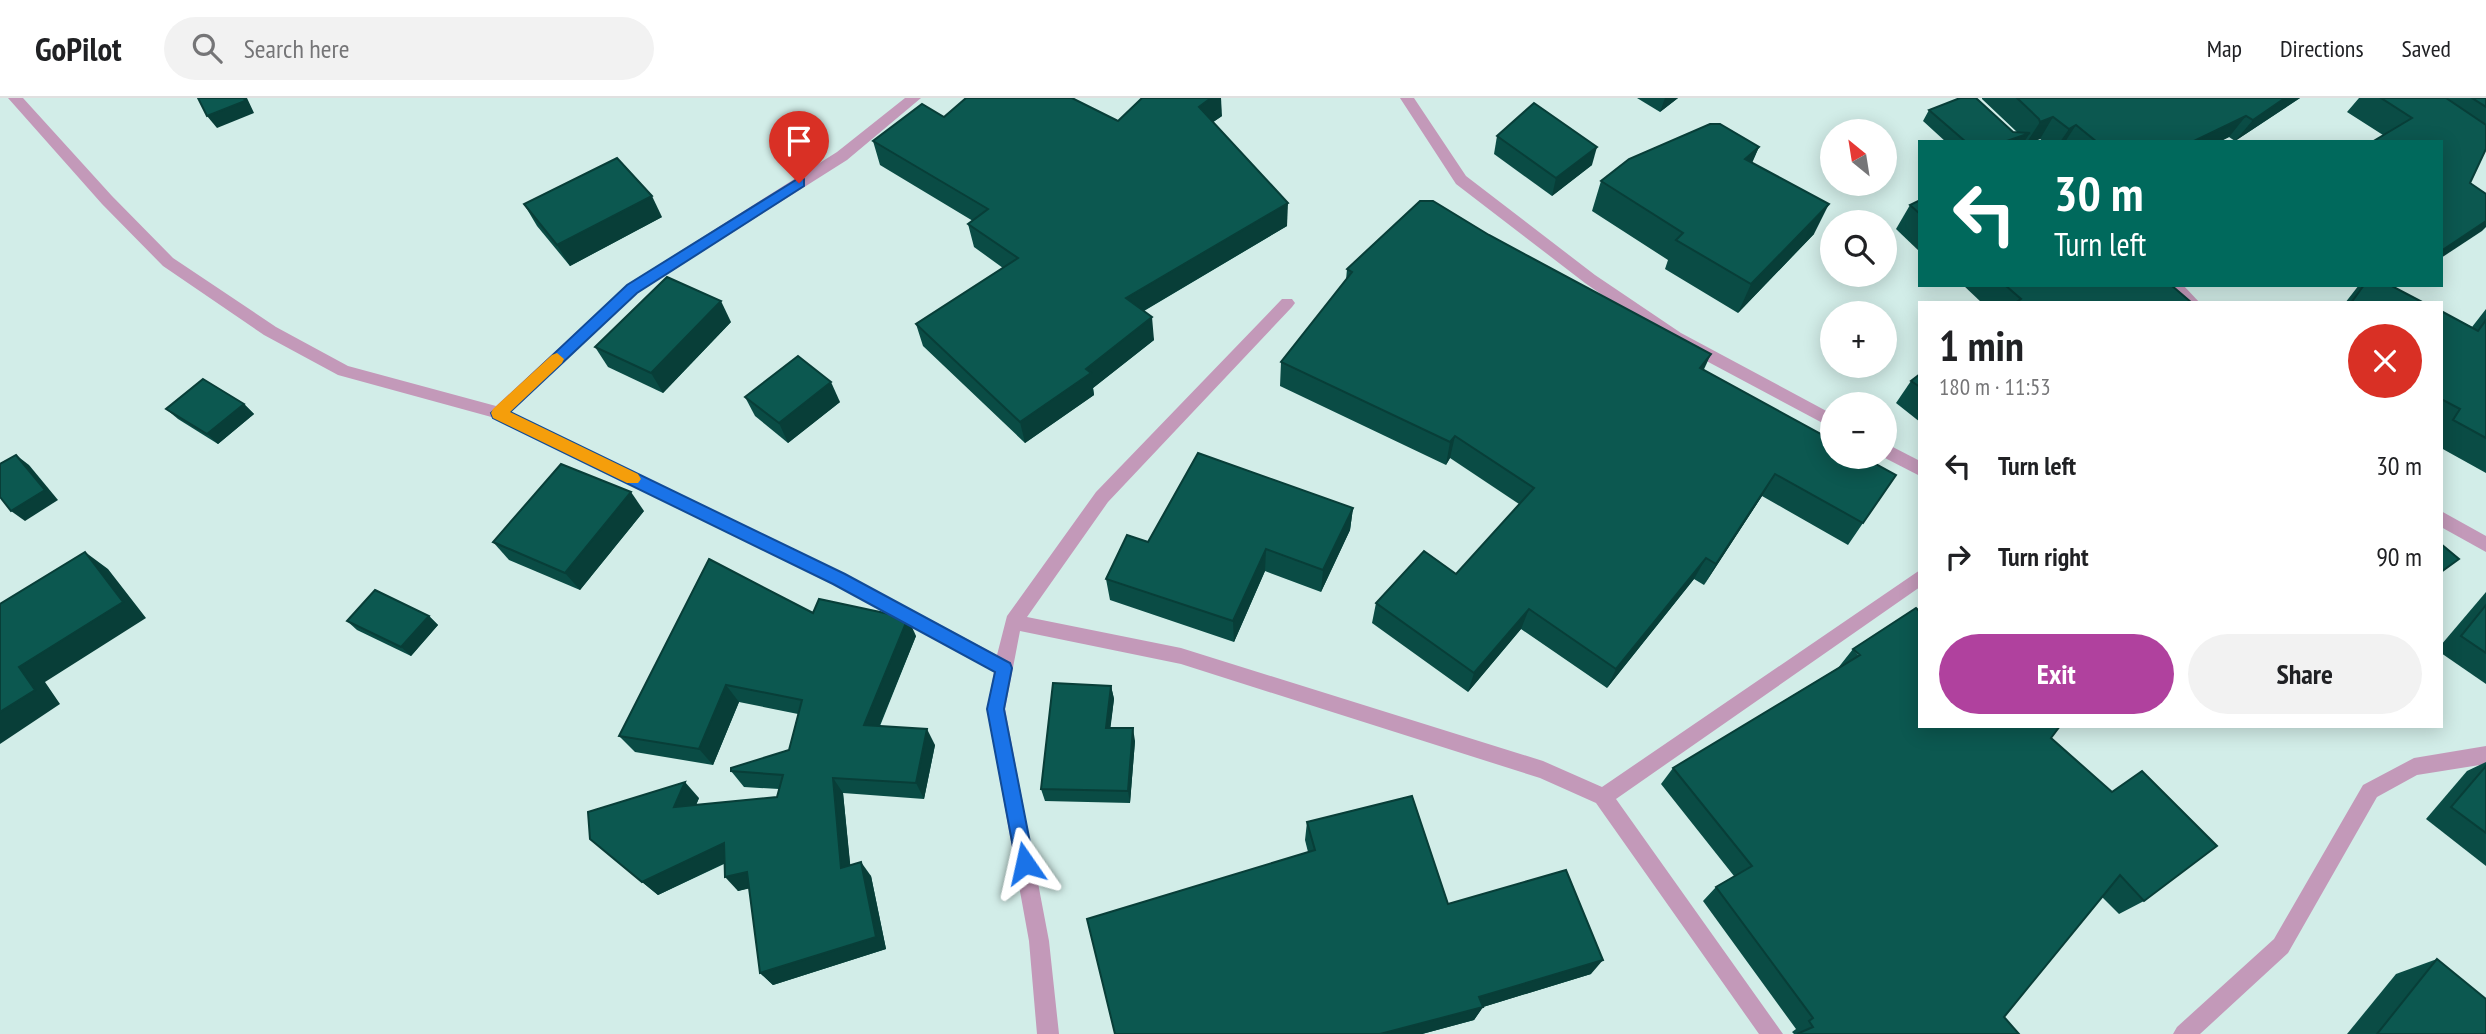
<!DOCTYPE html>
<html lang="en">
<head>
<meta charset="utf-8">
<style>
  body { margin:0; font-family:"PT Sans Narrow",sans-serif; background:#f2f2f2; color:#202124; height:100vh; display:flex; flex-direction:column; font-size:26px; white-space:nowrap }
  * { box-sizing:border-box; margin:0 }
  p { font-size:23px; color:#757577 }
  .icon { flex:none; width:38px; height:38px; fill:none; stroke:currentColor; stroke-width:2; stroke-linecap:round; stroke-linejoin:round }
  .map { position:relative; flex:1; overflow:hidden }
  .panel { position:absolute; left:1918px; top:203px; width:525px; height:427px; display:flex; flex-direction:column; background:#fff; border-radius:0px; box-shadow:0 4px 18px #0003 }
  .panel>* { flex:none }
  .guide { position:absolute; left:1918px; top:42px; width:525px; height:147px; border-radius:0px; box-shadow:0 4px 18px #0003; background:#00695c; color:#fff; overflow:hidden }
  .needle { width:46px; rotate:330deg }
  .fabs { position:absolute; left:1820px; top:21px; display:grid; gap:14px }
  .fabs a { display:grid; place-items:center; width:77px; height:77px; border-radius:50%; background:#fff; box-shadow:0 4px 18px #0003; font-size:35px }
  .pin { position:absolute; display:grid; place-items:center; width:60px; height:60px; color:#fff; margin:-72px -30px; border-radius:50% 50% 50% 0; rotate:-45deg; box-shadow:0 0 7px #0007 }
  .pin .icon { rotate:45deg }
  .me { position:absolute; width:77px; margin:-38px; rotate:349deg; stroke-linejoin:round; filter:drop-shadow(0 0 5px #0008) }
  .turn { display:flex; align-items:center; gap:24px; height:147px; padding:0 21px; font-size:32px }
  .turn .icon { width:91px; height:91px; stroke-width:2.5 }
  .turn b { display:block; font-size:49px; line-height:60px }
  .round { display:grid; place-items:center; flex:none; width:74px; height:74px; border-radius:37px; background:#f2f2f2 }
  .headline { display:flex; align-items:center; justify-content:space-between; height:119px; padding:0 21px }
  h1 { font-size:42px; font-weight:700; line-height:52px }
  .cta { display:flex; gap:14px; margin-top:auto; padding:14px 21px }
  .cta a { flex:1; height:80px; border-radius:42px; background:#b0419e; color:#fff; font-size:28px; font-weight:700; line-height:80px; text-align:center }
  .cta a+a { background:#f2f2f2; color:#202124 }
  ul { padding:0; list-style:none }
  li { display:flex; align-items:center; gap:21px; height:91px; padding:0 21px }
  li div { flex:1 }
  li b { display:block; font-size:26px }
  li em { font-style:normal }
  header { display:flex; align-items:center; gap:42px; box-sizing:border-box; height:98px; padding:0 35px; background:#fff; border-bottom:2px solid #e0e0e0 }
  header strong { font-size:33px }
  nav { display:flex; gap:38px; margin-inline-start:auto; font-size:24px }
  .search { width:490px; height:63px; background:#f2f2f2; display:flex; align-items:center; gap:18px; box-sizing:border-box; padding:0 24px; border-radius:38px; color:#757577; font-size:26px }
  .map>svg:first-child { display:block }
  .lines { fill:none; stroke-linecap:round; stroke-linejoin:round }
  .minor { fill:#c399b9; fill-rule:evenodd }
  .wall { fill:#0a4c45 }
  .shaded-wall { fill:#083e38 }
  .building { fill:#0c5850; stroke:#083e38; stroke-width:2 }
  .route { fill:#1a73e8; stroke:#114b97; stroke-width:2 }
  .slow { fill:#f59e0b }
</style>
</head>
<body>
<header>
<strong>GoPilot</strong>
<div class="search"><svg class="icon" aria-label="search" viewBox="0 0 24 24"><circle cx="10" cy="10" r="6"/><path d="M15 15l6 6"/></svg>Search here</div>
<nav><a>Map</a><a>Directions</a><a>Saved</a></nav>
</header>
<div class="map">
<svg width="2486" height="936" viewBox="0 0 2486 936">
  <rect width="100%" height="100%" fill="#d2ede8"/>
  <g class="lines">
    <g class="minor">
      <path d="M 8,0 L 23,0 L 112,98 L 173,160 L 276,229 L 348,268 L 496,308 L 627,187 L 837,54 L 905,0 L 921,0 L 847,62 L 637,195 L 511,314 L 845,476 L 997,557 L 1007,518 L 1096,394 L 1282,201 L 1292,201 L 1295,205 L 1292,209 L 1108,404 L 1027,519 L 1181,550 L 1543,663 L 1602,689 L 1920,472 L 1920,489 L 1616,701 L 1783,936 L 1759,936 L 1596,705 L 1540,680 L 1181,566 L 1020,533 L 1005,611 L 1049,843 L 1059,936 L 1037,936 L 1029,843 L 987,611 L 994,574 L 833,486 L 495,320 L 338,277 L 264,237 L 163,168 L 102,106 Z"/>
      <path d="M 1400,0 L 1414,0 L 1466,78 L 1595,177 L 1681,235 L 1832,316 L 1832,330 L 1669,243 L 1585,185 L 1456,86 Z"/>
      <path d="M 2165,187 L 2183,187 L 2200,205 L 2182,205 Z"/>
      <path d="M 1885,345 L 1920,363 L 1920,378 L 1883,359 Z"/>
      <path d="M 2441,413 L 2486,438 L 2486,454 L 2441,429 Z"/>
      <path d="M 2486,648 L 2486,666 L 2417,677 L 2377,699 L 2288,855 L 2200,936 L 2173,936 L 2177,929 L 2274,841 L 2363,687 L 2414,660 Z"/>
    </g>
  </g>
  <g class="wall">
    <path d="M 1637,0 L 1678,0 L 1660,14 Z"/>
    <path d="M 1982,0 L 2300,0 L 2235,43 L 2229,39 L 2219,44 L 2044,44 L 2040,41 L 2031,44 L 2026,44 L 2026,42 L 2024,44 L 1946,44 L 1923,23 L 1929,12 L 2013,34 L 2018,35 L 1982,1 Z"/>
    <path d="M 2359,0 L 2486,0 L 2486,51 L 2470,85 L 2482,133 L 2383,37 L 2347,14 Z"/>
    <path d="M 1222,18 L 1213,24 L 1287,128 L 1144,213 L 1154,242 L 1093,290 L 1094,297 L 1025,345 L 923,248 L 916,226 L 1003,170 L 974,149 L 968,126 L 973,123 L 880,67 L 873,43 L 944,19 L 1118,23 Z"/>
    <path d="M 1497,38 L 1592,67 L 1552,98 L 1494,56 Z"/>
    <path d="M 1759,49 L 1752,64 L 1814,136 L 1738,215 L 1665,171 L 1668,162 L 1592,113 L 1601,83 Z"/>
    <path d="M 1920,102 L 1920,154 L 1896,131 L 1910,107 Z"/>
    <path d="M 524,106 L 662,119 L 570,168 L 537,128 Z"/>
    <path d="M 1347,171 L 1703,272 L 1863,425 L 1848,447 L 1762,398 L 1704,487 L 1694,481 L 1607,590 L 1521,531 L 1468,594 L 1372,525 L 1376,505 L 1456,476 L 1519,406 L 1450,360 L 1446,367 L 1280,288 L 1281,264 L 1346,182 Z"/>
    <path d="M 1963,187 L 2171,187 L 2192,205 L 1982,205 Z"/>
    <path d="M 2359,187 L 2399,187 L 2395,190 L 2424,205 L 2345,205 Z"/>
    <path d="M 2486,211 L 2486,375 L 2441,350 L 2441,213 L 2472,229 Z"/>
    <path d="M 731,224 L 663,295 L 608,269 L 595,249 Z"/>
    <path d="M 1920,276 L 1920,324 L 1896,305 L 1911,283 Z"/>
    <path d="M 745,299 L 840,304 L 788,345 L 755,318 Z"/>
    <path d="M 244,306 L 254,316 L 218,346 L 178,321 L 166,311 Z"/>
    <path d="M 1353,410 L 1350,432 L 1321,494 L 1265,473 L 1234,544 L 1110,502 L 1106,481 L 1148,444 Z"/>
    <path d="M 644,413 L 580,492 L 509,462 L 493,444 Z"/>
    <path d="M 2486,494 L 2486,586 L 2441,555 L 2441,547 Z"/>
    <path d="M 813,515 L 916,538 L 880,628 L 935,647 L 924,701 L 843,695 L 850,767 L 871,778 L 886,851 L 773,887 L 760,875 L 749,790 L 738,793 L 724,766 L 658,797 L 590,741 L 699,700 L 696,707 L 777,699 L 779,691 L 744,689 L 731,673 L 789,652 L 798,616 L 739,604 L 713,667 L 635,654 L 619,638 Z"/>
    <path d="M 429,518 L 438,527 L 411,558 L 357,532 L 347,523 Z"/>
    <path d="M 1853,551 L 1920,628 L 2051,640 L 2144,803 L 2119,816 L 2102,799 L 2004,919 L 2019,936 L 1794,936 L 1792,934 L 1796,931 L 1703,803 L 1716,789 L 1734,778 L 1661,686 L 1673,670 L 1838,570 Z"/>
    <path d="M 1111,588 L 1114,601 L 1110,630 L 1135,643 L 1130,705 L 1045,703 L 1041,691 Z"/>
    <path d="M 2486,664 L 2486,768 L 2426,721 L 2467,673 Z"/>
    <path d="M 1307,724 L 1448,806 L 1591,876 L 1483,909 L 1474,922 L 1422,936 L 1115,936 L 1308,754 L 1305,742 Z"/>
    <path d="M 2437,861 L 2486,936 L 2347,936 L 2396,876 Z"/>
  </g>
  <g class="shaded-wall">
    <path d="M 244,0 L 247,0 L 254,15 L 217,30 L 207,18 Z"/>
    <path d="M 1211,0 L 1221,0 L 1222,18 L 1200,33 L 1199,9 Z"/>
    <path d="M 1665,0 L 1678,0 L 1660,14 Z"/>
    <path d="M 2285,0 L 2300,0 L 2235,43 L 2253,22 Z"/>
    <path d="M 2246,18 L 2229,39 L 2219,44 L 2192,44 Z"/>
    <path d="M 2053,19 L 2040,41 L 2031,44 L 2027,44 L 2040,24 Z"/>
    <path d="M 2076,27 L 2065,44 L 2060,44 L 2069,31 Z"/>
    <path d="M 2030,35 L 2024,44 L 2004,44 Z"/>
    <path d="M 1597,49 L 1592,67 L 1552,98 L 1556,80 Z"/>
    <path d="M 1759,49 L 1746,79 L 1745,61 Z"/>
    <path d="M 652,98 L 662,119 L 570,168 L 557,147 Z"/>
    <path d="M 1288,105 L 1287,128 L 1128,222 L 1126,200 Z"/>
    <path d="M 1829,106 L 1814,136 L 1738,215 L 1751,186 Z"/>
    <path d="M 2486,123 L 2486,129 L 2482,133 L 2441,160 L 2441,153 Z"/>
    <path d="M 721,203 L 731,224 L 663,295 L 651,275 Z"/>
    <path d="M 1152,219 L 1154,242 L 1093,290 L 1094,297 L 1025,345 L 1020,324 Z"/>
    <path d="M 1711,256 L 1700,280 L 1700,270 Z"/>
    <path d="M 831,284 L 840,304 L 788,345 L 779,325 Z"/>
    <path d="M 244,306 L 254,316 L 218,346 L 207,336 Z"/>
    <path d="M 1455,338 L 1450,360 L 1446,367 L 1450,344 Z"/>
    <path d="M 16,357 L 29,367 L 58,402 L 25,423 L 11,413 Z"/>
    <path d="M 1775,376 L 1762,398 L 1704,487 L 1716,466 Z"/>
    <path d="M 631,394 L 644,413 L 580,492 L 565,475 Z"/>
    <path d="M 1353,410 L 1350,432 L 1321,494 L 1323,472 Z"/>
    <path d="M 1266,451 L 1265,473 L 1234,544 L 1233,523 Z"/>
    <path d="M 85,454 L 108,471 L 146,520 L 45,584 L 60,606 L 0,646 L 0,614 L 19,569 Z"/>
    <path d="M 1706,460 L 1694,481 L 1607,590 L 1616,571 Z"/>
    <path d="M 1529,511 L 1521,531 L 1468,594 L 1474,575 Z"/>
    <path d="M 429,518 L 438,527 L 411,558 L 401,549 Z"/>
    <path d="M 908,520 L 916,538 L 873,643 L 864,627 Z"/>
    <path d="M 726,587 L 739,604 L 713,667 L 699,651 Z"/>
    <path d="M 1111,588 L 1114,601 L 1109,642 L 1106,630 Z"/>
    <path d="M 1133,630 L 1135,643 L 1130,705 L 1128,693 Z"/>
    <path d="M 927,631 L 935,647 L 924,701 L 916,685 Z"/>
    <path d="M 833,680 L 843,695 L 852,784 L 841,770 Z"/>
    <path d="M 685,684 L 699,700 L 689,724 L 674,709 Z"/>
    <path d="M 724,745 L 737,759 L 658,797 L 642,784 Z"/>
    <path d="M 861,764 L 871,778 L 886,851 L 773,887 L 760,875 Z"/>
    <path d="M 747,774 L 760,788 L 738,793 L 725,779 Z"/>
    <path d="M 1603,862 L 1591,876 L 1483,909 L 1474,922 L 1422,936 L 1380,936 L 1479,899 Z"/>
  </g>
  <g class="building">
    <path d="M 198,0 L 244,0 L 245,3 L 207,18 Z"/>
    <path d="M 966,0 L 1072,0 L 1118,23 L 1142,0 L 1211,0 L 1199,9 L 1288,105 L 1126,200 L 1152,219 L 1086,271 L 1091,275 L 1020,324 L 916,226 L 1018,160 L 968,126 L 988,111 L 873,43 L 922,6 L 944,19 Z"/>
    <path d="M 1960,0 L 1976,0 L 2013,34 L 2030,35 L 2004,44 L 1966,44 L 1929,12 Z"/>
    <path d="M 2017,0 L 2285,0 L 2253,22 L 2246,18 L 2192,44 L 2097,44 L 2076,27 L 2069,31 L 2053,19 L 2040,24 L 2039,21 Z"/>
    <path d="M 2381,0 L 2446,0 L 2486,27 L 2486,51 L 2470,85 L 2486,96 L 2486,123 L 2441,153 L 2441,44 L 2372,44 L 2412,20 Z"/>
    <path d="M 2472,0 L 2486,0 L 2486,9 Z"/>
    <path d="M 1534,5 L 1597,49 L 1556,80 L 1497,38 Z"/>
    <path d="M 1710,26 L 1720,26 L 1759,49 L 1745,61 L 1829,106 L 1751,186 L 1676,142 L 1683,135 L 1601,83 L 1629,61 Z"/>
    <path d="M 617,60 L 652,98 L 557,147 L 524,106 Z"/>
    <path d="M 1920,102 L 1920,116 L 1910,107 Z"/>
    <path d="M 1420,103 L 1433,103 L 1489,137 L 1711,256 L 1700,270 L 1832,342 L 1832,359 L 1863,359 L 1896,377 L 1863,425 L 1775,376 L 1716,466 L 1706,460 L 1616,571 L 1529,511 L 1474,575 L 1376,505 L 1424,453 L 1456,476 L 1534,390 L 1455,338 L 1450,344 L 1281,264 L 1352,174 L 1347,171 Z"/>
    <path d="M 667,179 L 721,203 L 651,275 L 595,249 Z"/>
    <path d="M 2005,187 L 2171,187 L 2192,205 L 2015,205 L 2021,201 Z"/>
    <path d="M 2364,187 L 2390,187 L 2424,205 L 2351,205 Z"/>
    <path d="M 2441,213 L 2478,233 L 2486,222 L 2486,340 L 2453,322 L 2460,311 L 2441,301 Z"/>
    <path d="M 798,258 L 831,284 L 779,325 L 745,299 Z"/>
    <path d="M 1920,276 L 1920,289 L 1911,283 Z"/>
    <path d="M 203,281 L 244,306 L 207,336 L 166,311 Z"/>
    <path d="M 1198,355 L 1353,410 L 1323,472 L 1266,451 L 1233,523 L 1106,481 L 1127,437 L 1148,444 Z"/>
    <path d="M 16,357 L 45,392 L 11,413 L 0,399 L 0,366 Z"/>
    <path d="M 561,366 L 631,394 L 565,475 L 493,444 Z"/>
    <path d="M 2441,446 L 2459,461 L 2441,474 Z"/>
    <path d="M 85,454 L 123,504 L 19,569 L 35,592 L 0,614 L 0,506 Z"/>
    <path d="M 709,461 L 813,515 L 819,501 L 908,520 L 864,627 L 927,631 L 916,685 L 833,680 L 841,770 L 861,764 L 876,839 L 760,875 L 747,774 L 725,779 L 724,745 L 642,784 L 590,741 L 588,714 L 685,684 L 674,709 L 777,699 L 783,677 L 731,673 L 731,670 L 789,652 L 802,602 L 726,587 L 699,651 L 619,638 Z"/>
    <path d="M 375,492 L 429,518 L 401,549 L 347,523 Z"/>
    <path d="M 2486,507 L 2486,555 L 2461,538 Z"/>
    <path d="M 1916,510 L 1920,514 L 1920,628 L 2060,628 L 2051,640 L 2112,694 L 2142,673 L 2217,748 L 2144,803 L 2120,777 L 2004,919 L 2019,936 L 1797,936 L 1813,929 L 1809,923 L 1813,920 L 1716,789 L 1752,768 L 1673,670 L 1860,557 L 1853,551 Z"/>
    <path d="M 1053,585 L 1111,588 L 1106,630 L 1133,630 L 1128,693 L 1041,691 Z"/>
    <path d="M 2486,668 L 2486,735 L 2451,709 Z"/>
    <path d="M 1412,698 L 1448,806 L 1566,772 L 1603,862 L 1479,899 L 1483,909 L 1380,936 L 1115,936 L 1087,821 L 1315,752 L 1307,724 Z"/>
    <path d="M 2437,861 L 2486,901 L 2486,936 L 2377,936 Z"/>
  </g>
  <path class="route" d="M 799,80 L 804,81 L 804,88 L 637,195 L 510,314 L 845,476 L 1010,565 L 1012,570 L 1004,611 L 1034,765 L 1031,772 L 1025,774 L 1018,772 L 1016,765 L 987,611 L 995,574 L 833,486 L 493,320 L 491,315 L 627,187 Z"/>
  <path class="slow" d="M 557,255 L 564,261 L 562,265 L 510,314 L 638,376 L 641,381 L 638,385 L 627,385 L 493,320 L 491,315 L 493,311 L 552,257 Z"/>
</svg>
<div class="fabs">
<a><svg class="needle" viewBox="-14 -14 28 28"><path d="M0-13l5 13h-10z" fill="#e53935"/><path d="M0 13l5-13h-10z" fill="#757577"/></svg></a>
<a><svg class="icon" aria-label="search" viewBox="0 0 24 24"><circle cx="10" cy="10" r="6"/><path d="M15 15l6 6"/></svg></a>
<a>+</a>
<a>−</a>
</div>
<div class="pin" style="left:799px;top:85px;background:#d93025"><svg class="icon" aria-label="arrive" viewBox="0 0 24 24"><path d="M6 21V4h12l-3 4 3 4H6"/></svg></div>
<svg class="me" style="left:1025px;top:765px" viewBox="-20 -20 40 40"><path d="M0-17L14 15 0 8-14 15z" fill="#1a73e8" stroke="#fff" stroke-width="4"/></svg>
<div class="guide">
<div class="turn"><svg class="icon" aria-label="left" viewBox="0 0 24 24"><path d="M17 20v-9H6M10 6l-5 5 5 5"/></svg><div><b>30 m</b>Turn left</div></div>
</div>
<section class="panel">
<div class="headline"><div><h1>1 min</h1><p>180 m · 11:53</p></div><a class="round" style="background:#d93025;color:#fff"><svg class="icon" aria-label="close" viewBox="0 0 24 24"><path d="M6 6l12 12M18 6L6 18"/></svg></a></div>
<ul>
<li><svg class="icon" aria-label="left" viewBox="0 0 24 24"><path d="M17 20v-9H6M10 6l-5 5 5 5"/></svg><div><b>Turn left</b></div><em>30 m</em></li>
<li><svg class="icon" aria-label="right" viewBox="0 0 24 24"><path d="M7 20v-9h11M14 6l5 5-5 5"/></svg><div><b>Turn right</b></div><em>90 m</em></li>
</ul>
<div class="cta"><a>Exit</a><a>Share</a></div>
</section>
</div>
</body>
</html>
